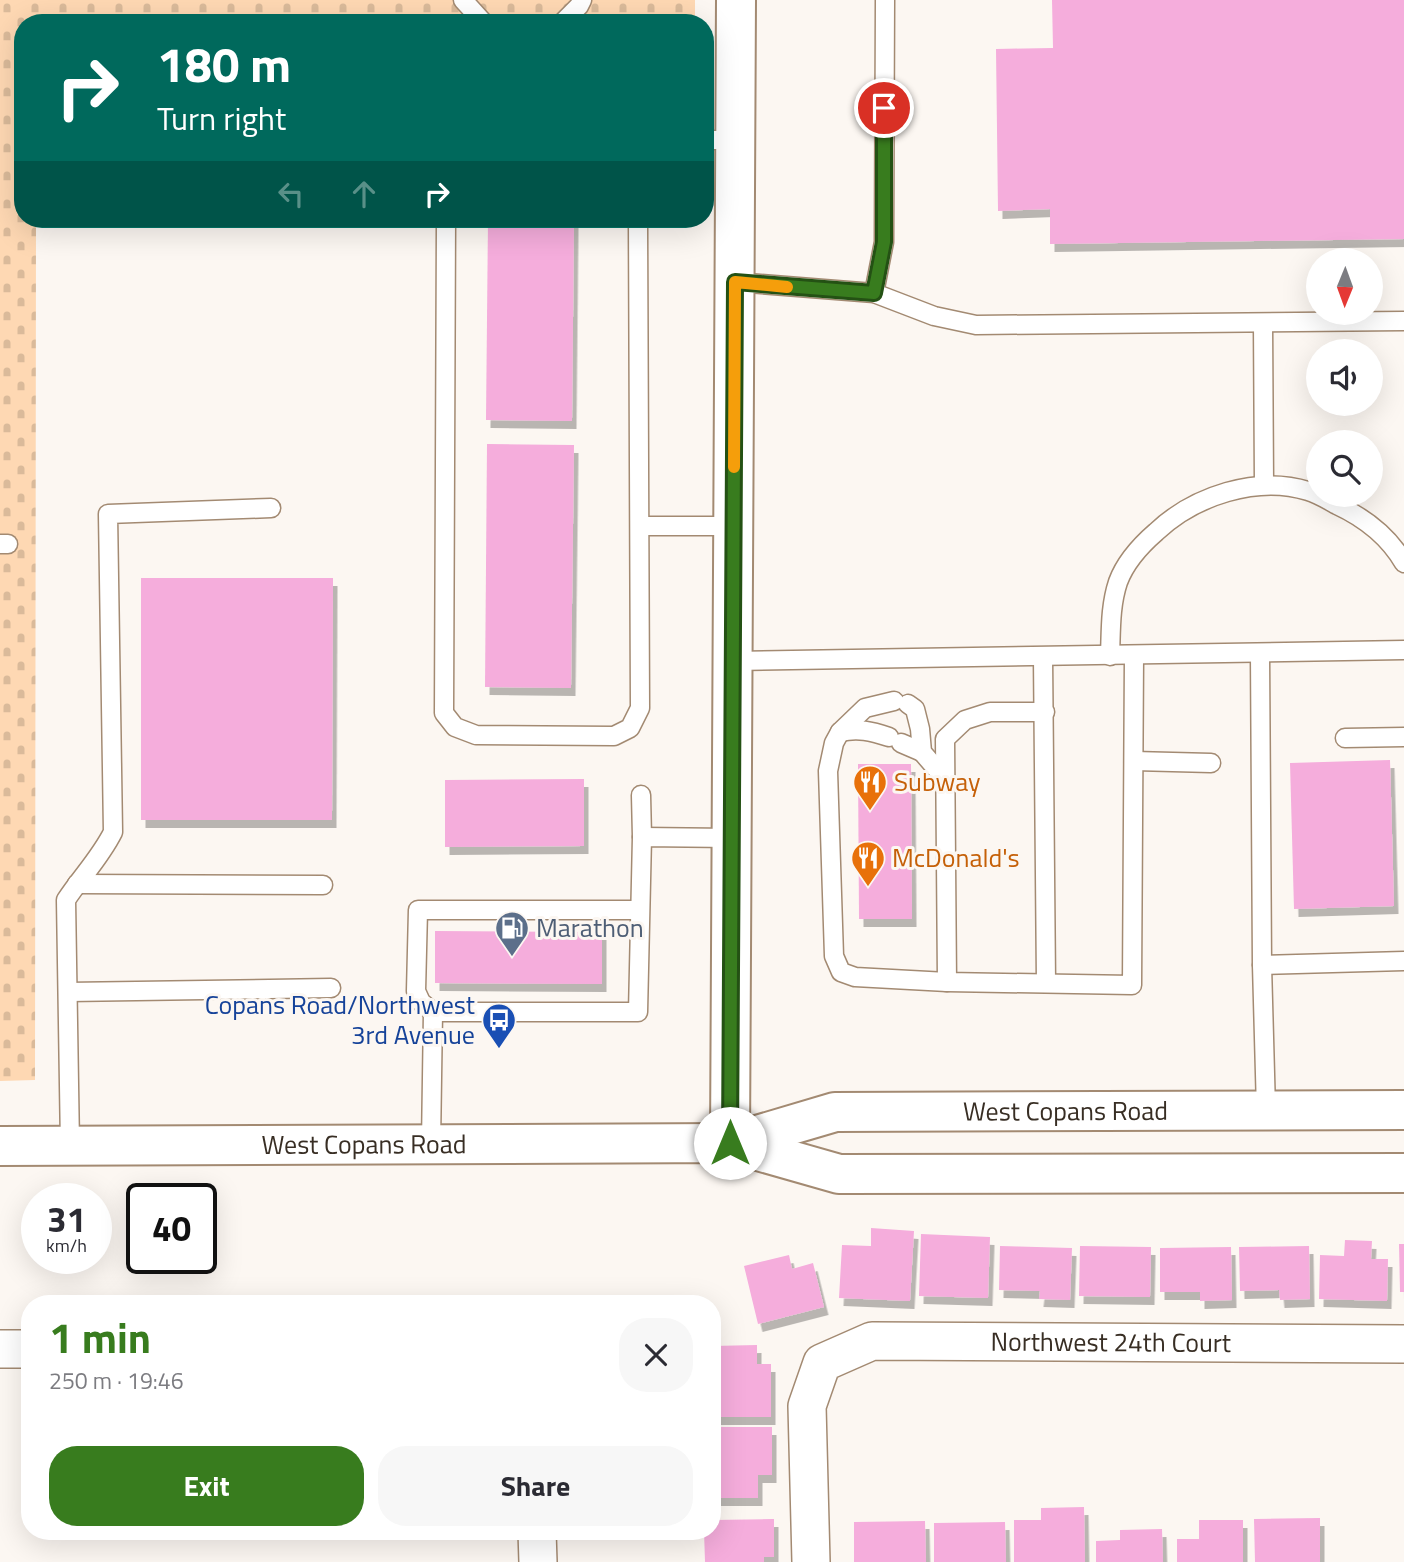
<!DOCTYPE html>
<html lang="en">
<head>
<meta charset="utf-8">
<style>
  body { margin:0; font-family:"Titillium Web",sans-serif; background:#f7f7f7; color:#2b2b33; height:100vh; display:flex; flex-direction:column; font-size:26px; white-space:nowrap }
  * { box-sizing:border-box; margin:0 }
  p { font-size:23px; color:#7c7c81 }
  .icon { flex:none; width:38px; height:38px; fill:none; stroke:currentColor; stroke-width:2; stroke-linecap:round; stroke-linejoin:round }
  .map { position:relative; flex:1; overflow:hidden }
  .panel { position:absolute; left:21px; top:1295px; width:700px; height:245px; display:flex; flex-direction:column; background:#fff; border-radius:28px; box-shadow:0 7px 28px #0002 }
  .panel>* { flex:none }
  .guide { position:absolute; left:14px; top:14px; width:700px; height:214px; border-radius:28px; box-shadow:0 7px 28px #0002; background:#00695c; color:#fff; overflow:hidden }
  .needle { width:46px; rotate:181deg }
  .controls { position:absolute; left:1306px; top:248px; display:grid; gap:14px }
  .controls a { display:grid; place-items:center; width:77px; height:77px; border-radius:50%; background:#fff; box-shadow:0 7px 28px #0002; font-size:35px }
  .speed { position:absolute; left:21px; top:1183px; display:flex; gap:14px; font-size:35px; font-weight:700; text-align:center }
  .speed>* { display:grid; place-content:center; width:91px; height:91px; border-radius:50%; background:#fff; box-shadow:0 7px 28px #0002; line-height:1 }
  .speed small { font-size:18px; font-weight:400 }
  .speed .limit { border:4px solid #111; border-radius:10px; background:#fff; color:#111 }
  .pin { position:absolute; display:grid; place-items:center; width:60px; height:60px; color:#fff; margin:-30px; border:4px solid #fff; border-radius:50%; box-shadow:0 2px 7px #0007 }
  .me { position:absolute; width:77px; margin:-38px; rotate:0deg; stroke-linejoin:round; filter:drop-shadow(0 0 5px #0008) }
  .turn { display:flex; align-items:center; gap:24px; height:147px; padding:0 28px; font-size:32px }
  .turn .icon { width:91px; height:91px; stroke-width:2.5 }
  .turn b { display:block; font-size:49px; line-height:60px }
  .lanes { display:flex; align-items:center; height:66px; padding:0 28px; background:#0003; justify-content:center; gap:35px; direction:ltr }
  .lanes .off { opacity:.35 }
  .round { display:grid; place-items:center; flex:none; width:74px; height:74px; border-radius:28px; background:#f7f7f7 }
  .overview { display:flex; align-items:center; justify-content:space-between; height:119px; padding:0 28px }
  h1 { font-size:42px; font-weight:700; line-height:52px; color:#387c1e }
  .action { display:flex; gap:14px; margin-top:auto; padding:14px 28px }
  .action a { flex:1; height:80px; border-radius:28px; background:#387c1e; color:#fff; font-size:28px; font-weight:700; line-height:80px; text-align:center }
  .action a+a { background:#f7f7f7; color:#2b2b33 }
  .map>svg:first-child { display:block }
  .cemetery { fill:url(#cemetery-stones) }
  .building { fill:#f5addc; filter:url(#shadow) }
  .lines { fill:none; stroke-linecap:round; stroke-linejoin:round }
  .service-casing { stroke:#a38a72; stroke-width:21 }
  .minor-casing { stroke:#a38a72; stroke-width:40 }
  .tertiary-casing { stroke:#a38a72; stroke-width:42 }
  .secondary-casing { stroke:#a38a72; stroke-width:42 }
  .service { stroke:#fff; stroke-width:18 }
  .minor { stroke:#fff; stroke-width:37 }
  .tertiary { stroke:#fff; stroke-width:38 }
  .secondary { stroke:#fff; stroke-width:38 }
  .route-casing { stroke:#245114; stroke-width:18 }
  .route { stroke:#387c1e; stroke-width:12 }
  .slow { stroke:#f59e0b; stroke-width:12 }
  .labels { text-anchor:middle; stroke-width:6; stroke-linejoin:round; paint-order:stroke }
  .food-label { font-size:26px; fill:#c56008; stroke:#fcf7f2; text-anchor:start }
  .service-label { font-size:26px; fill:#4e5e75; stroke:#fcf7f2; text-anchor:start }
  .transit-label { font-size:26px; fill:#164399; stroke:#fcf7f2; text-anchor:end }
  .street-label { font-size:26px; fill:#382e24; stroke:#fcf7f2 }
</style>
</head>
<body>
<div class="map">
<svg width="1404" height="1562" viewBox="0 0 1404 1562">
  <defs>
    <pattern id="cemetery-stones" width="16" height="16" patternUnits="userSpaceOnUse" patternTransform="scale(1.75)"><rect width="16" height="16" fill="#fed8b3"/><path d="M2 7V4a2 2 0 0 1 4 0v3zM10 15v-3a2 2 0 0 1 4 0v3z" fill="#daba9a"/></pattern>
    <filter id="shadow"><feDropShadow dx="4.5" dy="8" stdDeviation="0" flood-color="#0004"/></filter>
  </defs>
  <rect width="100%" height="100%" fill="#fcf7f2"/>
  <path class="cemetery" d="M 0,0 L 695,0 L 695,23 L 23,23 L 23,219 L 36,219 L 35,1080 L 0,1081 Z"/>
  <g class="building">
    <path d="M 1052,0 L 1404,0 L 1404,239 L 1050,244 L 1050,209 L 998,211 L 996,49 L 1053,48 Z"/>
    <path d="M 488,219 L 574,219 L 572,421 L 486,420 Z"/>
    <path d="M 487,444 L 574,445 L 571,688 L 485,687 Z"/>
    <path d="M 141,578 L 333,578 L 332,820 L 141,820 Z"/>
    <path d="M 1390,760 L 1394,906 L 1294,909 L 1290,763 Z"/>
    <path d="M 858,764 L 911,764 L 912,919 L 859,919 Z"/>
    <path d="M 584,779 L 584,846 L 445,847 L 445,780 Z"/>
    <path d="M 435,931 L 602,932 L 602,984 L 435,983 Z"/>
    <path d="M 871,1228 L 914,1231 L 910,1301 L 839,1298 L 842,1245 L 871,1246 Z"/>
    <path d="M 921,1234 L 990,1237 L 988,1298 L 919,1296 Z"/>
    <path d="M 1345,1240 L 1372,1241 L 1371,1259 L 1388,1259 L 1387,1301 L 1319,1299 L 1320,1255 L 1344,1256 Z"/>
    <path d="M 1399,1244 L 1404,1244 L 1404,1292 L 1400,1292 Z"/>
    <path d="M 1000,1246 L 1072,1248 L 1070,1300 L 1039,1299 L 1040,1291 L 999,1290 Z"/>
    <path d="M 1080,1246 L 1151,1247 L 1150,1297 L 1079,1296 Z"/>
    <path d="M 1309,1246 L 1310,1299 L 1280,1300 L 1279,1290 L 1240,1291 L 1239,1247 Z"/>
    <path d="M 1231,1247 L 1232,1300 L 1200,1301 L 1200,1292 L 1160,1292 L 1160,1248 Z"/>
    <path d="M 789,1255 L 792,1269 L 813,1263 L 824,1307 L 758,1324 L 744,1266 Z"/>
    <path d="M 757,1345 L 757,1364 L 771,1364 L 771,1417 L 712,1417 L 712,1346 Z"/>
    <path d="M 712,1427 L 772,1427 L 772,1475 L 758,1475 L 758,1498 L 712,1498 Z"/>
    <path d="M 1084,1507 L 1085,1562 L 1014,1562 L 1014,1520 L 1041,1520 L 1041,1508 Z"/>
    <path d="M 1320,1518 L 1320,1562 L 1255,1562 L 1254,1519 Z"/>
    <path d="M 774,1519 L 774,1557 L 764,1557 L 764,1562 L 705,1562 L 704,1531 L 712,1531 L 712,1520 Z"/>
    <path d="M 1199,1520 L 1243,1520 L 1243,1562 L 1177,1562 L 1177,1539 L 1199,1539 Z"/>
    <path d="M 925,1521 L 926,1562 L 854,1562 L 854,1522 Z"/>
    <path d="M 1005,1522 L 1006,1562 L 934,1562 L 934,1523 Z"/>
    <path d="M 1162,1529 L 1163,1562 L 1096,1562 L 1096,1541 L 1120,1540 L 1120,1530 Z"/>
  </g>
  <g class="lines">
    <g class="service-casing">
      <g id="service">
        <path d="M 463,0 L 484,23"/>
        <path d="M 562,23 L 579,6 L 582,0"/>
        <path d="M 705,140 L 736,140"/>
        <path d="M 446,219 L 444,713 L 455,727 L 476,735 L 614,736 L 630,728 L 640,708 L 638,219"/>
        <path d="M 735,282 L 874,293 L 934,316 L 976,325 L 1404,321"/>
        <path d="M 874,293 L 884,242 L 885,0"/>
        <path d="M 1263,323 L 1264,485"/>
        <path d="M 640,526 L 733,526"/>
        <path d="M 0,544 L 8,544"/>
        <path d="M 1260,654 L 1262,965 L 1266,1110"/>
        <path d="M 1110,656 C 1111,631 1110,606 1118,582 C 1125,563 1141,545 1156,532 C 1194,496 1257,475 1308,491 C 1318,494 1328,500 1337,505 C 1365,518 1389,537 1404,563"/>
        <path d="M 1043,657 L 1046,983"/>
        <path d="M 733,661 L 1404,650"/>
        <path d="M 894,701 L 865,708 L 840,732 L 834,743 L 828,771 L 834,956 L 841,972 L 855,977 L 947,982"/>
        <path d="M 908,704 L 915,709 L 920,729 L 922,752 L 946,780"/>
        <path d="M 1045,712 L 990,712 L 965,720 L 945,739 L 947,982 L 1132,985 L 1134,656"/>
        <path d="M 840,732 C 858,728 871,731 889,737"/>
        <path d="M 1345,738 L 1404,737"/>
        <path d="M 901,743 L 922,752"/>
        <path d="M 1134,761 L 1211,763"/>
        <path d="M 641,795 L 642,837"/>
        <path d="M 77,884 L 323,885"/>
        <path d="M 1262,965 L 1404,961"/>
        <path d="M 68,992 L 331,988"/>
        <path d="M 433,1012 L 421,1002 L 416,991 L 418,910 L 639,910"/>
        <path d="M 431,1144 L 433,1012 L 638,1012 L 642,837 L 732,838"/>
        <path d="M 70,1146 L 66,900 C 81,877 100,858 113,832 L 108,514 L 271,508"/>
      </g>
    </g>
    <g class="minor-casing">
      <g id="minor">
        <path d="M 0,1349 L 30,1349"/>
        <path d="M 537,1531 L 538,1562"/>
        <path id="s1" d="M 811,1562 L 807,1406 L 822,1363 L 872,1341 L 1404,1344"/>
      </g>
    </g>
    <g class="tertiary-casing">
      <path id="tertiary" d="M 730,1143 L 736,0"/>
    </g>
    <g class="secondary-casing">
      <g id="secondary">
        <path id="s2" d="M 730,1143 L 835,1112 L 1404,1110"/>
        <path id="s3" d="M 0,1146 L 730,1143 L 839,1174 L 1404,1173"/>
      </g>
    </g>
    <use href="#service" class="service"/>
    <use href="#minor" class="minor"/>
    <use href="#tertiary" class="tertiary"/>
    <use href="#secondary" class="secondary"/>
  </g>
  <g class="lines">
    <g class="route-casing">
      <path id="route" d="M 730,1143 L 735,282 L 874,293 L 884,242 L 884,108"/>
    </g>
    <use href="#route" class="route"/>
    <path class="slow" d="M 734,467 L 735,282 L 787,287"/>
  </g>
  <defs>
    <g id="restaurant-pin" transform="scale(1.75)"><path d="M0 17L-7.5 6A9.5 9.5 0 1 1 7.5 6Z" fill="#e8710a" stroke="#fcf7f2"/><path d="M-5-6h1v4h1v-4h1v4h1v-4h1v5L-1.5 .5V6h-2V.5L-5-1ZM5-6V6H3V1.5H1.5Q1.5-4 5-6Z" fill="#fff"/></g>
    <g id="fuel-pin" transform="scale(1.75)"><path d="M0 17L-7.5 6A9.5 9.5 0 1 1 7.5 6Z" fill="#5c6f8a" stroke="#fcf7f2"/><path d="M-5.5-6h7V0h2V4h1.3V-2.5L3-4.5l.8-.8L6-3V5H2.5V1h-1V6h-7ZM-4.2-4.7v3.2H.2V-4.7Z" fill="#fff"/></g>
    <g id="bus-pin" transform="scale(1.75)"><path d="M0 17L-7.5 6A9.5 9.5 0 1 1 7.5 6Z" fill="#1a4fb4" stroke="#fcf7f2"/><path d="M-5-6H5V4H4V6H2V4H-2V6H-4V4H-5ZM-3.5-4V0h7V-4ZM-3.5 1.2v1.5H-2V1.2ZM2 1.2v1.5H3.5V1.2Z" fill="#fff"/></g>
  </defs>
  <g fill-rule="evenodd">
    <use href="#restaurant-pin" x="870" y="782"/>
    <use href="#restaurant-pin" x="868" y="858"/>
    <use href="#fuel-pin" x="512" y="928"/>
    <use href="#bus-pin" x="499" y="1020"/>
  </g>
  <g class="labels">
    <g class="food-label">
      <text x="894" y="791">Subway</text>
      <text x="892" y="867">McDonald's</text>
    </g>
    <g class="service-label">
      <text x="536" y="937">Marathon</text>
    </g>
    <g class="transit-label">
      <text x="475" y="1014">Copans Road/Northwest<tspan x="475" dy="30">3rd Avenue</tspan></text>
    </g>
    <g class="street-label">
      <text dy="9" stroke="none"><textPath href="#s2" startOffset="340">West Copans Road</textPath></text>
      <text dy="9" stroke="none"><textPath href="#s3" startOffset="364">West Copans Road</textPath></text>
      <text dy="9" stroke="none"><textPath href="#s1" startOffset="495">Northwest 24th Court</textPath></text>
    </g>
  </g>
</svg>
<div class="controls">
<a><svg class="needle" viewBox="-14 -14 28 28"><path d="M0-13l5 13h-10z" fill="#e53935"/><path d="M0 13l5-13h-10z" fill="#7c7c81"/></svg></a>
<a><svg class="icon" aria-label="sound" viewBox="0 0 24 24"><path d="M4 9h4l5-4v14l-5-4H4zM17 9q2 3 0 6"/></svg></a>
<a><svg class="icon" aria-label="search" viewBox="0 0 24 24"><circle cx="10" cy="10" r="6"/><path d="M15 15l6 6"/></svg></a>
</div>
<div class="speed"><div>31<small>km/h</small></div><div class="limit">40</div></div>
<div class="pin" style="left:884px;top:108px;background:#d93025"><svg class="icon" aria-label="arrive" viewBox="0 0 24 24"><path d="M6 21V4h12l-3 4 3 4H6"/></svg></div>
<svg class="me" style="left:730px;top:1143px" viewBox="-20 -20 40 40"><circle r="19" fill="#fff"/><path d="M0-13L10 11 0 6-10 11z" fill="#387c1e"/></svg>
<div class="guide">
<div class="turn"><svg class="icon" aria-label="right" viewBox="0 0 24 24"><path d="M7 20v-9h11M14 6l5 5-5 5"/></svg><div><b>180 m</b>Turn right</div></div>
<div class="lanes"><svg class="icon off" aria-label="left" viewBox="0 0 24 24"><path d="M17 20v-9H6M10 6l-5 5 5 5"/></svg><svg class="icon off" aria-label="ahead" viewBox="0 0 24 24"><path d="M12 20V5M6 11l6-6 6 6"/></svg><svg class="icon" aria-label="right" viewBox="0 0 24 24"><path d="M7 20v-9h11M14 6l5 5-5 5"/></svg></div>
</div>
<section class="panel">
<div class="overview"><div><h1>1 min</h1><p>250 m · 19:46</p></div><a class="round"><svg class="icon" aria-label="close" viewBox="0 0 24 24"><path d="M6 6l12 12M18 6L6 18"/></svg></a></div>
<div class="action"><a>Exit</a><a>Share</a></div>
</section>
</div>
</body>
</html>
